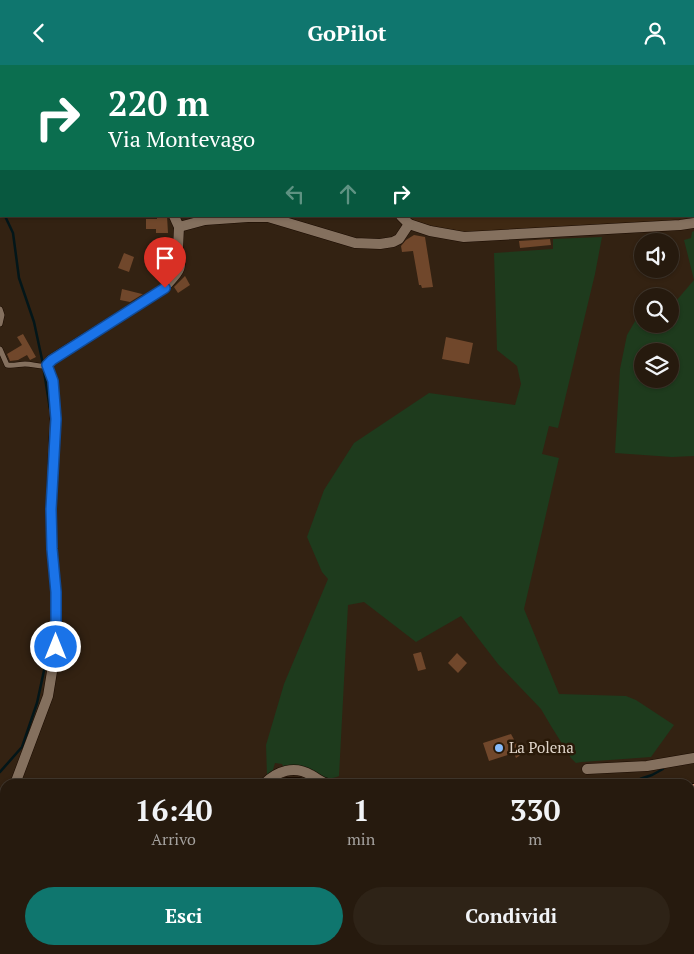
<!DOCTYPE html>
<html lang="it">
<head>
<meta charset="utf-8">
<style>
  body { margin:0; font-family:"PT Serif",serif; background:#2e2317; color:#f1f3f6; height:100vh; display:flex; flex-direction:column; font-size:19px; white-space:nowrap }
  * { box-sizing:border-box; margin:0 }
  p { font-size:16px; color:#a4a19e }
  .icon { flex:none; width:28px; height:28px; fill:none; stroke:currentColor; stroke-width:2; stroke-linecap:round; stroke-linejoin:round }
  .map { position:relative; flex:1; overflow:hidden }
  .side { position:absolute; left:0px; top:714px; width:695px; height:176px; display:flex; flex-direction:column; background:#261a0e; border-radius:15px 15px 0 0; box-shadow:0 1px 4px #0004,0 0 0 1px #42382e }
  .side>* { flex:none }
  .hud { position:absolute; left:0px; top:0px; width:695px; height:152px; box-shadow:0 1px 4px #0004,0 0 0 1px #42382e; background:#0b6e4f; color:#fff; overflow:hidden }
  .tools { position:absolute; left:634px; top:168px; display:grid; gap:10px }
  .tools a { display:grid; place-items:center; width:45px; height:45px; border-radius:50%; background:#261a0e; box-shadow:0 1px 4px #0004,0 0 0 1px #42382e; font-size:25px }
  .pin { position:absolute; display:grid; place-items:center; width:42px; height:42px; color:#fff; margin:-51px -21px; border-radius:50% 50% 50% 0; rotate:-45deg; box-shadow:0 0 5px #0007 }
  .pin .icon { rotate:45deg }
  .me { position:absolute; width:55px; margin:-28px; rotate:0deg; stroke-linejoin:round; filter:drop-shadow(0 0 4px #0008) }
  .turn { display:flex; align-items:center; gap:18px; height:105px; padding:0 25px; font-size:22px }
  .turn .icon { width:65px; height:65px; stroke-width:2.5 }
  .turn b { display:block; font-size:35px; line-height:42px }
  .lanes { display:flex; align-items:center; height:48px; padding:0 25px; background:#0003; justify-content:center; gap:25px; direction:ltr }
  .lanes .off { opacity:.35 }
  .eta { display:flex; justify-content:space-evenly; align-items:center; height:85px; text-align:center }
  .eta b { font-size:30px; font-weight:600; line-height:35px }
  .action { display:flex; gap:10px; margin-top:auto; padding:10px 25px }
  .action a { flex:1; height:58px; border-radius:30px; background:#0f766e; color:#fff; font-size:20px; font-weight:600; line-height:58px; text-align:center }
  .action a+a { background:#2e2317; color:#f1f3f6 }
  header { display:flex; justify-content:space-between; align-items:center; height:65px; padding:0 25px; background:#0f766e; color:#fff; font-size:22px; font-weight:600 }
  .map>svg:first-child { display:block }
  .built { fill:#3f2913 }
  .green { fill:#1e3b1d; fill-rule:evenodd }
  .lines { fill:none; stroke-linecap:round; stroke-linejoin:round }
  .stream { stroke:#031619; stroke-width:2.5 }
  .building { fill:#70472b }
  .service-casing { stroke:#1a0b00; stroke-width:6 }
  .pedestrian-casing { stroke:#1a0b00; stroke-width:9 }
  .minor-casing { stroke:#1a0b00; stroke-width:11 }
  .primary-casing { stroke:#1a0b00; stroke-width:14 }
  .service { stroke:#84705e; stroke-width:5 }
  .pedestrian { stroke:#84705e; stroke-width:8 }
  .minor { stroke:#84705e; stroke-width:10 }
  .primary { stroke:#c98d70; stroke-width:12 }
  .secondary-bridge-casing { stroke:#1a0b00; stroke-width:11; stroke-linecap:butt }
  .secondary-bridge { stroke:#a67f67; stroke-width:10 }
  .route-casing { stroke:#114b97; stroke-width:12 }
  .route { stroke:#1a73e8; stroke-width:9 }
  .poi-dot { fill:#87bbfb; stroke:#291908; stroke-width:2 }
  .labels { text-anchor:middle; stroke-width:5; stroke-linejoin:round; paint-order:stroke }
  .poi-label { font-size:15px; fill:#dfd4c9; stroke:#291908; text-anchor:start }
</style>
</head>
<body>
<header><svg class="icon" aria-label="back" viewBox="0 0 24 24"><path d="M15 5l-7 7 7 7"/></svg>GoPilot<svg class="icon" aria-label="person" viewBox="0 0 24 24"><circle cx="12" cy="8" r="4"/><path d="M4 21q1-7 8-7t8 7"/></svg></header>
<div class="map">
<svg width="694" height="889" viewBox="0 0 694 889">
  <rect width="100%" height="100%" fill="#332212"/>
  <path class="built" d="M 345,0 L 694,0 L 694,155 L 484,169 L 431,164 L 412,154 L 408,151 L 694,151 L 694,1 L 346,1 Z"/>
  <g class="green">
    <path d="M 694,166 L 694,391 L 672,392 L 615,388 L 620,304 L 627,270 L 641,246 L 642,246 L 642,259 L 670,259 L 670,243 L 694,215 L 684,175 L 691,173 L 692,167 ZM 642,286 L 670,286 L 670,314 L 642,314 Z"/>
    <path d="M 602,172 L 595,209 L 558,363 L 549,361 L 542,389 L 559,393 L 524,544 L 559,629 L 626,631 L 636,635 L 674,660 L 651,692 L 582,697 L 576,698 L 571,693 L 551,661 L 541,644 L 498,599 L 461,551 L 416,577 L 364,537 L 348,540 L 339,711 C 325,718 300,707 284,703 L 282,699 L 275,698 L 272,708 L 267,711 L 266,680 L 284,619 L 328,514 L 322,507 L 307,472 L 324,425 L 354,378 L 429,328 L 515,340 L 521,319 L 517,301 L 497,285 L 494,188 L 553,184 L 553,174 Z"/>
  </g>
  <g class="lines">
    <g class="stream">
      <path d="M 0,140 L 1,143"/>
      <path d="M 5,151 L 13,168 L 19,213 L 34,257 L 43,299"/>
      <path d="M 44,306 L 50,344"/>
      <path d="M 0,707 L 22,682 L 37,638 L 48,587 L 51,559"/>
      <path d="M 474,719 L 528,715 L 640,714 L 652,710 L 663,704"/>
      <path d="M 238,889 L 239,885"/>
    </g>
  </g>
  <g class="building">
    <path d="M 157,151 L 167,151 L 168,168 L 156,168 L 156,164 L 146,164 L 146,154 L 157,154 Z"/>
    <path d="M 414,170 L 425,172 L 433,222 L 422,223 L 421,220 L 419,220 L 413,186 L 402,187 L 401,181 L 406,175 Z"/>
    <path d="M 550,174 L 551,180 L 520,183 L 519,176 Z"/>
    <path d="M 124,188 L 134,192 L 129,207 L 118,203 Z"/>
    <path d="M 185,211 L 190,220 L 178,228 L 174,222 Z"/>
    <path d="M 122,224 L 142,229 L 143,229 L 130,237 L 120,235 Z"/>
    <path d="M 23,269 L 36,292 L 30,295 L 27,290 L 18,295 L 10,296 L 7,289 L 22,280 L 17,272 Z"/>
    <path d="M 446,272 L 473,278 L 469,299 L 442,294 Z"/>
    <path d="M 64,565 L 72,566 L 72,568 L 75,568 L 74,572 L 76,572 L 75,581 L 63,579 Z"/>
    <path d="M 421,587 L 426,604 L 418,606 L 413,589 Z"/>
    <path d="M 457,588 L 467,598 L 458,608 L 448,598 Z"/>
    <path d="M 511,669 L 522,689 L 516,693 L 514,688 L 489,696 L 483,678 Z"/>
  </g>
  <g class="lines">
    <g class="service-casing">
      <g id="service">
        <path d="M 377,0 L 377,1"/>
        <path d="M 33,1 L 34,0"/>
        <path d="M 0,244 L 2,250 L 0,259"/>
        <path d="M 0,284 L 7,300 C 14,301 19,299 25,299 C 33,299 39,302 47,301"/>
        <path d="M 690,766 L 694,766"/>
        <path d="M 0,872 L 5,873"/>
        <path d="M 0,889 L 12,885"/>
      </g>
    </g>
    <g class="pedestrian-casing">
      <path id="pedestrian" d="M 165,223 C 180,207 185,205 178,183"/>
    </g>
    <g class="minor-casing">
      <g id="minor">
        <path d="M 100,0 L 101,1"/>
        <path d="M 270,0 L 270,1"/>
        <path d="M 523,0 L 523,1"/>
        <path d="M 684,0 L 684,1"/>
        <path d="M 694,57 L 694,59"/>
        <path d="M 174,151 L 179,162"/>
        <path d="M 401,151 L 409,159 L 430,166 L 464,172 L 680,160 L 694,158"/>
        <path d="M 179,162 L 205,155 L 248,152 L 268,152 L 355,178 L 380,179 L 393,177 L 399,174 L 409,159"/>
        <path d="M 178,183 L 179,162"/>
        <path d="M 587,704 L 647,701 L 694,693"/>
        <path d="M 15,719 L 48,631 L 56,582 L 56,527 L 52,484 L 51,444 L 55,353 L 53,316 L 47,300 L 51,295 L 165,223"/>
        <path d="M 264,719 C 277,706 294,700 311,710 C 319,714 319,717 329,719"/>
        <path d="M 690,752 L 694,752"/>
        <path d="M 0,763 L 5,748"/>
        <path d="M 0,770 L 5,776"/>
        <path d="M 617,885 L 619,889"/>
        <path d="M 179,889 L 181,885"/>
      </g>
    </g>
    <g class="primary-casing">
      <g id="primary">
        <path d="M 287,719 L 299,719"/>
        <path d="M 690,725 L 694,725"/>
        <path d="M 0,810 L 5,809"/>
      </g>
    </g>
    <use href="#service" class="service"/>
    <use href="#pedestrian" class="pedestrian"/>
    <use href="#minor" class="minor"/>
    <use href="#primary" class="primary"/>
    <g class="secondary-bridge-casing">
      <path id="secondary-bridge" d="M 690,735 L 694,730"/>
    </g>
    <use href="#secondary-bridge" class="secondary-bridge"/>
  </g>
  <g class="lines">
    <g class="route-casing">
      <path id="route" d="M 56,582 L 56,527 L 52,484 L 51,444 L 56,354 L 53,316 L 47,300 L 52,295 L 165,223"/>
    </g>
    <use href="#route" class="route"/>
  </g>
  <circle class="poi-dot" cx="499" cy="683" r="5"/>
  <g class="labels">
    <g class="poi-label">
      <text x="509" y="688">La Polena</text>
    </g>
  </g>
</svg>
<div class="tools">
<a><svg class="icon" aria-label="sound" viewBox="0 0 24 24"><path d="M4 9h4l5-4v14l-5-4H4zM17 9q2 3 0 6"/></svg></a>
<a><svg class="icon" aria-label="search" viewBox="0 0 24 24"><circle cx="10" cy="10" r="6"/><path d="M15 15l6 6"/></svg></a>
<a><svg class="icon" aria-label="layers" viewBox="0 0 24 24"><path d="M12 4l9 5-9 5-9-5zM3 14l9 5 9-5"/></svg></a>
</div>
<div class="pin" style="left:165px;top:223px;background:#d93025"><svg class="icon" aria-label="arrive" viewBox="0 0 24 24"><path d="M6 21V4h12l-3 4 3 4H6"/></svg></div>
<svg class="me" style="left:56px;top:582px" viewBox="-20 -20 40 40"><circle r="17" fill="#1a73e8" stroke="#fff" stroke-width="3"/><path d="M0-11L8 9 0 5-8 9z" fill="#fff"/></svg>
<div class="hud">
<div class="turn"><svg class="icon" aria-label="right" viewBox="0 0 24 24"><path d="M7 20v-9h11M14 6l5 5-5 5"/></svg><div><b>220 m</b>Via Montevago</div></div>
<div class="lanes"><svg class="icon off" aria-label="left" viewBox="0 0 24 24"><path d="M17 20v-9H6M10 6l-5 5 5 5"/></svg><svg class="icon off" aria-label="ahead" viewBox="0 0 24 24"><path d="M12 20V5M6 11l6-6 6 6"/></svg><svg class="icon" aria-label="right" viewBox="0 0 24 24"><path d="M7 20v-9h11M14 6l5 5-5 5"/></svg></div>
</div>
<section class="side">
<div class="eta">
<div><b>16:40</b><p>Arrivo</p></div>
<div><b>1</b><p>min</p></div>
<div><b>330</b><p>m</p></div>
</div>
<div class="action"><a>Esci</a><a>Condividi</a></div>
</section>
</div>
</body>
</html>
